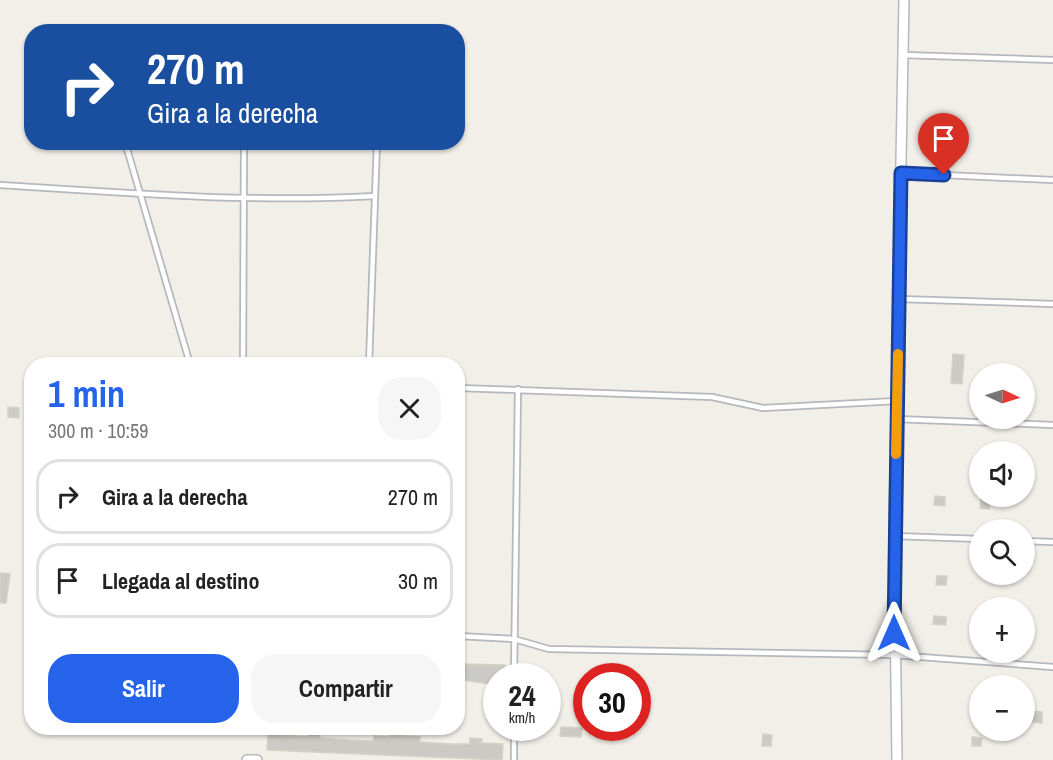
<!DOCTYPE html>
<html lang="es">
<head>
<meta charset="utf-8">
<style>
  body { margin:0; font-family:"Archivo Narrow",sans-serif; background:#f6f6f6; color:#222; height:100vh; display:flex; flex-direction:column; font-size:22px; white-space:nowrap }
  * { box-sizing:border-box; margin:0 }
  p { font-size:20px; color:#767676 }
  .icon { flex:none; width:33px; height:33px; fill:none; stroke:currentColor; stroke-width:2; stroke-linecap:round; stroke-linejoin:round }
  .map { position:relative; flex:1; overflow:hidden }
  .drawer { position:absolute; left:24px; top:357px; width:441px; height:378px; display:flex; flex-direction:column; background:#fff; border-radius:24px; box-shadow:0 2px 4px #0004 }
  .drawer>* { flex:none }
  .banner { position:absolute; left:24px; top:24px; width:441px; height:126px; border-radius:24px; box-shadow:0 2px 4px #0004; background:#1a4fa0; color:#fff; overflow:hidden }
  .needle { width:39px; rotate:94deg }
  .fabs { position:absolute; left:969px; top:363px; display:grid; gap:12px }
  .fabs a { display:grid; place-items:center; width:66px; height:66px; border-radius:50%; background:#fff; box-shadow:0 2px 4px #0004; font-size:30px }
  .speed { position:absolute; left:483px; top:663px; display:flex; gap:12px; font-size:30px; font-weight:700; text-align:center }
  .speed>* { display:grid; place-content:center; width:78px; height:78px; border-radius:50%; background:#fff; box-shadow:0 2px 4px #0004; line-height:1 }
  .speed small { font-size:15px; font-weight:400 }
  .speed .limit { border:9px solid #d22; background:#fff; color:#111 }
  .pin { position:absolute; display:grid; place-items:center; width:51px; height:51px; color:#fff; margin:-62px -26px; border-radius:50% 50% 50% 0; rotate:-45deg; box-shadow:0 0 6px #0007 }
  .pin .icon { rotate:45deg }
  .me { position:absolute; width:66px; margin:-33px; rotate:0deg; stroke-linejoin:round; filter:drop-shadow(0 0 4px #0008) }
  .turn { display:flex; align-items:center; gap:21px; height:126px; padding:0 24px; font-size:27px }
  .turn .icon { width:78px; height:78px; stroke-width:2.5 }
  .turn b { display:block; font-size:42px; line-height:51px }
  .round { display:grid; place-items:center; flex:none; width:63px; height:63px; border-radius:24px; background:#f6f6f6 }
  .head { display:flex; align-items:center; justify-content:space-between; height:102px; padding:0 24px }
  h1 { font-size:36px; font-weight:700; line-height:45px; color:#2563eb }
  .button { display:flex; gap:12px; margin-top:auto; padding:12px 24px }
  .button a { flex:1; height:69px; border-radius:24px; background:#2563eb; color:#fff; font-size:24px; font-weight:700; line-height:69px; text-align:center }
  .button a+a { background:#f6f6f6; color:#222 }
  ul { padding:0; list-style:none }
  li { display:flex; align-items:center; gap:18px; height:75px; margin:0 12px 9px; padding:0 12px; border:3px solid #e0e0e0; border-radius:24px }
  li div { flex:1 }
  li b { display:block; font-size:22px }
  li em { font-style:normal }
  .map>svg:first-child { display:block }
  .building { fill:#cccac5; stroke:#d6d1c6; stroke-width:1.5 }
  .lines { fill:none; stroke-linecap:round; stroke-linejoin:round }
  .service-casing { stroke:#b5b8bc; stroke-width:8 }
  .minor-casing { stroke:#b5b8bc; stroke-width:12 }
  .service { stroke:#fff; stroke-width:4.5 }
  .minor { stroke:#fff; stroke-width:9 }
  .route-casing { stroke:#184099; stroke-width:15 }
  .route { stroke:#2563eb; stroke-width:10 }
  .slow { stroke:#f59e0b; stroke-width:10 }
</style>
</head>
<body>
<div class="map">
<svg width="1053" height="760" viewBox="0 0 1053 760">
  <rect width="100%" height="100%" fill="#f1efe8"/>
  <g class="building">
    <path d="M 953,354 L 964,355 L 962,384 L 951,383 Z"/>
    <path d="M 8,407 L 19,408 L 19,418 L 8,417 Z"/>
    <path d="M 935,496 L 945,497 L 945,506 L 934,505 Z"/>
    <path d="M 981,499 L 990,499 L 989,509 L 980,508 Z"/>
    <path d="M 0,573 L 10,574 L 6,603 L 0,603 Z"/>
    <path d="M 937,576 L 947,576 L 946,585 L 936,585 Z"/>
    <path d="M 934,616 L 946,617 L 946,625 L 933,624 Z"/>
    <path d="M 458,664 L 505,665 L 504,676 L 496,676 L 496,685 L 458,679 Z"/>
    <path d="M 1030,711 L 1042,712 L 1042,723 L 1029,722 Z"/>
    <path d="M 561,727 L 582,728 L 581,737 L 560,736 Z"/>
    <path d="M 308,732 L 320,733 L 320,738 L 348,740 L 373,741 L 374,736 L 390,737 L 390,735 L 420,737 L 420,742 L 449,744 L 470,744 L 470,738 L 482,739 L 481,743 L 503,744 L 502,760 L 267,750 L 268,734 L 308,737 Z"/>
    <path d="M 763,734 L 772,735 L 771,746 L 762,746 Z"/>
    <path d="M 972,737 L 982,738 L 981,746 L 972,746 Z"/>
  </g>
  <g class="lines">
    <g class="service-casing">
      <g id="service">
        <path d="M 903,55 L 1053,60"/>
        <path d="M 125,142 L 190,364"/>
        <path d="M 901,173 L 1053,180"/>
        <path d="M 0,185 C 125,193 250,203 375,196"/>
        <path d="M 899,299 L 1053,304"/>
        <path d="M 243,364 L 244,142"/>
        <path d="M 369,364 L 377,142"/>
        <path d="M 458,388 L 712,397 L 763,408 L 897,401"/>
        <path d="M 896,419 L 1053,425"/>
        <path d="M 894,536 L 980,539"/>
        <path d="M 1024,541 L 1053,542"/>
        <path d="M 458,636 L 514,639 L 549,649 L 894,655 L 1053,667"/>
        <path d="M 514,676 L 518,389"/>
        <path d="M 514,760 L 514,728"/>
      </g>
    </g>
    <g class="minor-casing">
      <g id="minor">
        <path d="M 247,760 L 257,760"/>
        <path d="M 897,760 L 894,536 L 904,0"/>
      </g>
    </g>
    <use href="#service" class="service"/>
    <use href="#minor" class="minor"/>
  </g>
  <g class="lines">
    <g class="route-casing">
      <path id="route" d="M 894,633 L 901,173 L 944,175"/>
    </g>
    <use href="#route" class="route"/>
    <path class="slow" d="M 896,454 L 898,354"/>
  </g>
</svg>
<div class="fabs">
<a><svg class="needle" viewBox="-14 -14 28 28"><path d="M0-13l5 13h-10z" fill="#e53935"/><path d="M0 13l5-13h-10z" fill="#767676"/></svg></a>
<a><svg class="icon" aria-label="sound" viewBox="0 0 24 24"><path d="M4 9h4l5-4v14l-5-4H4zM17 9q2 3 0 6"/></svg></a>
<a><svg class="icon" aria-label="search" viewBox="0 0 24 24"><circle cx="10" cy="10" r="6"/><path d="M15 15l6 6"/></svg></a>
<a>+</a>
<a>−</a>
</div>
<div class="speed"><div>24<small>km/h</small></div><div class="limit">30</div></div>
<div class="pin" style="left:944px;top:175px;background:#d93025"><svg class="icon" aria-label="arrive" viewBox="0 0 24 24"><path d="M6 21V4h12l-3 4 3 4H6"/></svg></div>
<svg class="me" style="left:894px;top:633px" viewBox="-20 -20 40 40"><path d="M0-17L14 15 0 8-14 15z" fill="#2563eb" stroke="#fff" stroke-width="4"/></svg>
<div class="banner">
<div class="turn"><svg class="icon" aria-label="right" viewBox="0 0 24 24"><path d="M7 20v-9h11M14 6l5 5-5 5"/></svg><div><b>270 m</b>Gira a la derecha</div></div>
</div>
<section class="drawer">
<div class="head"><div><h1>1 min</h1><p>300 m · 10:59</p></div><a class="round"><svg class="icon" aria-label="close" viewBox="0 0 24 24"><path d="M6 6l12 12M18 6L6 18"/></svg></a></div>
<ul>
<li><svg class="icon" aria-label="right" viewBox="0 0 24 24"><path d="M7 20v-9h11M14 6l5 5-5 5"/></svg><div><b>Gira a la derecha</b></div><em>270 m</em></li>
<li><svg class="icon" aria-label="arrive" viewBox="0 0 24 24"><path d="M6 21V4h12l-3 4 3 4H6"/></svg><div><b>Llegada al destino</b></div><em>30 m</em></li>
</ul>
<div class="button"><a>Salir</a><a>Compartir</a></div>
</section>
</div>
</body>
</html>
